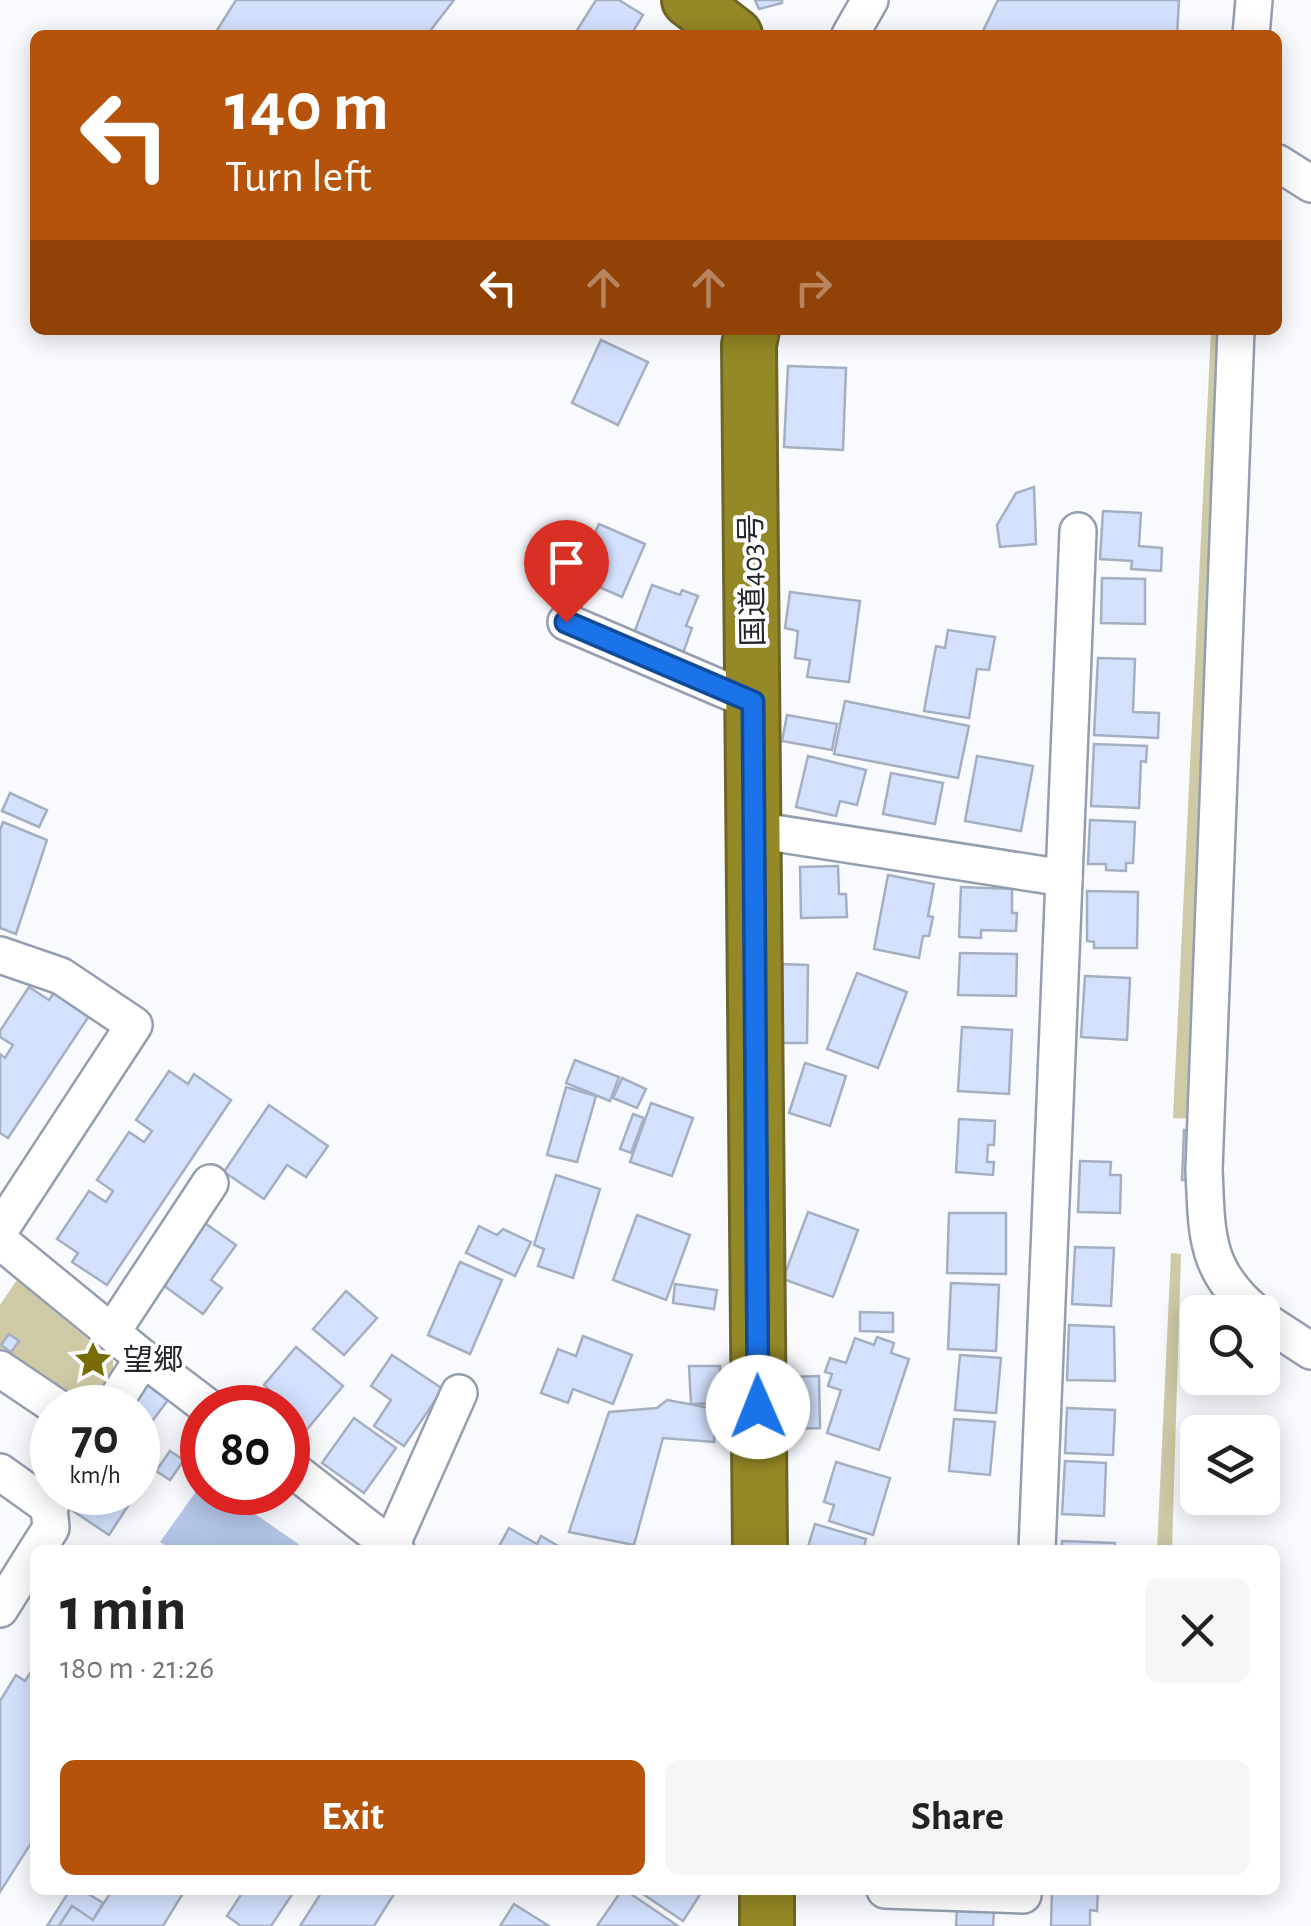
<!DOCTYPE html>
<html lang="en">
<head>
<meta charset="utf-8">
<style>
  body { margin:0; font-family:"Alegreya Sans","Noto Sans JP",sans-serif; background:#f6f6f6; color:#222; height:100vh; display:flex; flex-direction:column; font-size:38px; white-space:nowrap }
  * { box-sizing:border-box; margin:0 }
  p { font-size:32px; color:#767676 }
  .icon { flex:none; width:55px; height:55px; fill:none; stroke:currentColor; stroke-width:2; stroke-linecap:round; stroke-linejoin:round }
  .map { position:relative; flex:1; overflow:hidden }
  .sheet { position:absolute; left:30px; top:1545px; width:1250px; height:350px; display:flex; flex-direction:column; background:#fff; border-radius:15px; box-shadow:0 5px 25px #0003 }
  .sheet>* { flex:none }
  .hud { position:absolute; left:30px; top:30px; width:1252px; height:305px; border-radius:15px; box-shadow:0 5px 25px #0003; background:#b45309; color:#fff; overflow:hidden }
  .tools { position:absolute; left:1180px; top:1295px; display:grid; gap:20px }
  .tools a { display:grid; place-items:center; width:100px; height:100px; border-radius:15px; background:#fff; box-shadow:0 5px 25px #0003; font-size:50px }
  .speed { position:absolute; left:30px; top:1385px; display:flex; gap:20px; font-size:50px; font-weight:700; text-align:center }
  .speed>* { display:grid; place-content:center; width:130px; height:130px; border-radius:50%; background:#fff; box-shadow:0 5px 25px #0003; line-height:1 }
  .speed small { font-size:25px; font-weight:400 }
  .speed .limit { border:15px solid #d22; background:#fff; color:#111 }
  .pin { position:absolute; display:grid; place-items:center; width:85px; height:85px; color:#fff; margin:-102px -42px; border-radius:50% 50% 50% 0; rotate:-45deg; box-shadow:0 0 10px #0007 }
  .pin .icon { rotate:45deg }
  .me { position:absolute; width:110px; margin:-55px; rotate:359deg; stroke-linejoin:round; filter:drop-shadow(0 0 8px #0008) }
  .turn { display:flex; align-items:center; gap:35px; height:210px; padding:0 30px; font-size:45px }
  .turn .icon { width:130px; height:130px; stroke-width:2.5 }
  .turn b { display:block; font-size:70px; line-height:85px }
  .lanes { display:flex; align-items:center; height:95px; padding:0 30px; background:#0003; justify-content:center; gap:50px; direction:ltr }
  .lanes .off { opacity:.35 }
  .round { display:grid; place-items:center; flex:none; width:105px; height:105px; border-radius:15px; background:#f6f6f6 }
  .headline { display:flex; align-items:center; justify-content:space-between; height:170px; padding:0 30px }
  h1 { font-size:60px; font-weight:700; line-height:75px }
  .button { display:flex; gap:20px; margin-top:auto; padding:20px 30px }
  .button a { flex:1; height:115px; border-radius:15px; background:#b45309; color:#fff; font-size:40px; font-weight:700; line-height:115px; text-align:center }
  .button a+a { background:#f6f6f6; color:#222 }
  .map>svg:first-child { display:block }
  .green { fill:#cecaa6 }
  .water { fill:#b4c5e7 }
  .building { fill:#d3e1fd; stroke:#a6afc1; stroke-width:2.5 }
  .lines { fill:none; stroke-linecap:round; stroke-linejoin:round }
  .minor-casing { stroke:#959eb0; stroke-width:40 }
  .highway-casing { stroke:#6d6628; stroke-width:58 }
  .minor { stroke:#fff; stroke-width:35 }
  .highway { stroke:#958826; stroke-width:52 }
  .route-casing { stroke:#114b97; stroke-width:25 }
  .route { stroke:#1a73e8; stroke-width:18 }
  .labels { text-anchor:middle; stroke-width:8; stroke-linejoin:round; paint-order:stroke }
  .street-label { font-size:30px; fill:#23262d; stroke:#fff }
  .poi-label { font-size:30px; fill:#23262d; stroke:#fff; text-anchor:start }
</style>
</head>
<body>
<div class="map">
<svg width="1311" height="1926" viewBox="0 0 1311 1926">
  <rect width="100%" height="100%" fill="#f8fafe"/>
  <g class="green">
    <path d="M 1211,330 L 1228,330 L 1193,1119 L 1173,1118 Z"/>
    <path d="M 1171,1253 L 1181,1254 L 1172,1550 L 1157,1550 Z"/>
    <path d="M 17,1280 L 113,1360 L 114,1378 L 98,1405 L 80,1406 L 0,1351 L 0,1305 Z"/>
  </g>
  <path class="water" d="M 202,1483 L 202,1492 L 225,1493 L 307,1550 L 171,1550 L 160,1542 Z"/>
  <g class="building">
    <path d="M 236,0 L 454,0 L 427,35 L 214,35 Z"/>
    <path d="M 596,0 L 619,0 L 643,15 L 631,35 L 574,35 Z"/>
    <path d="M 755,0 L 782,0 L 782,3 L 759,9 Z"/>
    <path d="M 998,0 L 1179,0 L 1177,35 L 981,35 Z"/>
    <path d="M 601,340 L 648,362 L 618,425 L 572,403 Z"/>
    <path d="M 788,366 L 846,368 L 843,450 L 784,447 Z"/>
    <path d="M 1034,487 L 1036,544 L 1000,547 L 997,525 L 1016,493 Z"/>
    <path d="M 1103,511 L 1141,513 L 1139,546 L 1162,548 L 1161,571 L 1131,569 L 1132,561 L 1100,559 Z"/>
    <path d="M 599,524 L 645,544 L 622,597 L 576,577 Z"/>
    <path d="M 1102,578 L 1145,579 L 1145,624 L 1101,623 Z"/>
    <path d="M 652,585 L 680,595 L 682,590 L 698,596 L 686,626 L 692,628 L 681,659 L 631,641 Z"/>
    <path d="M 790,592 L 860,601 L 849,682 L 807,677 L 810,660 L 795,658 L 798,631 L 785,628 Z"/>
    <path d="M 948,630 L 995,637 L 989,670 L 977,669 L 969,718 L 924,711 L 936,646 L 945,648 Z"/>
    <path d="M 1098,658 L 1135,659 L 1133,712 L 1159,713 L 1158,738 L 1094,735 Z"/>
    <path d="M 845,701 L 969,726 L 958,778 L 834,754 Z"/>
    <path d="M 787,715 L 837,724 L 832,750 L 782,741 Z"/>
    <path d="M 1094,744 L 1147,746 L 1146,762 L 1141,761 L 1139,808 L 1091,806 Z"/>
    <path d="M 808,756 L 866,770 L 857,805 L 840,801 L 836,816 L 796,807 Z"/>
    <path d="M 977,756 L 1033,766 L 1021,831 L 965,821 Z"/>
    <path d="M 891,773 L 943,783 L 935,824 L 883,814 Z"/>
    <path d="M 10,793 L 47,810 L 39,827 L 2,811 Z"/>
    <path d="M 1090,820 L 1135,822 L 1133,863 L 1126,863 L 1126,871 L 1106,870 L 1106,864 L 1088,864 Z"/>
    <path d="M 3,822 L 47,840 L 16,934 L 0,928 L 0,830 Z"/>
    <path d="M 838,866 L 839,894 L 846,894 L 847,917 L 801,918 L 800,867 Z"/>
    <path d="M 888,875 L 934,884 L 928,916 L 933,917 L 929,936 L 923,936 L 919,958 L 874,949 Z"/>
    <path d="M 961,887 L 1012,889 L 1012,913 L 1017,913 L 1016,931 L 981,930 L 981,938 L 959,937 Z"/>
    <path d="M 1087,891 L 1138,892 L 1137,948 L 1094,948 L 1094,942 L 1087,941 Z"/>
    <path d="M 960,953 L 1017,954 L 1016,996 L 958,995 Z"/>
    <path d="M 782,964 L 808,965 L 807,1043 L 781,1043 Z"/>
    <path d="M 857,973 L 907,992 L 878,1068 L 827,1049 Z"/>
    <path d="M 1085,976 L 1130,978 L 1127,1040 L 1081,1037 Z"/>
    <path d="M 29,987 L 49,1000 L 56,990 L 91,1013 L 8,1138 L 0,1133 L 0,1054 L 5,1058 L 13,1045 L 0,1037 L 0,1031 Z"/>
    <path d="M 962,1027 L 1012,1030 L 1009,1094 L 958,1091 Z"/>
    <path d="M 575,1060 L 619,1077 L 610,1101 L 566,1083 Z"/>
    <path d="M 805,1063 L 846,1076 L 830,1126 L 789,1113 Z"/>
    <path d="M 169,1071 L 188,1084 L 194,1074 L 231,1100 L 107,1285 L 72,1262 L 78,1253 L 57,1239 L 89,1191 L 106,1202 L 113,1191 L 97,1180 L 129,1132 L 144,1142 L 152,1131 L 136,1120 Z"/>
    <path d="M 622,1078 L 646,1089 L 637,1108 L 613,1098 Z"/>
    <path d="M 566,1087 L 596,1096 L 577,1162 L 547,1155 Z"/>
    <path d="M 651,1103 L 693,1118 L 672,1176 L 630,1162 Z"/>
    <path d="M 269,1105 L 328,1146 L 306,1177 L 287,1165 L 264,1199 L 224,1172 Z"/>
    <path d="M 633,1114 L 644,1118 L 631,1153 L 620,1149 Z"/>
    <path d="M 959,1119 L 995,1121 L 994,1145 L 988,1145 L 987,1162 L 994,1162 L 993,1175 L 956,1172 Z"/>
    <path d="M 1184,1130 L 1194,1131 L 1192,1180 L 1182,1180 Z"/>
    <path d="M 1080,1161 L 1111,1162 L 1110,1175 L 1121,1175 L 1120,1213 L 1078,1212 Z"/>
    <path d="M 556,1175 L 600,1189 L 573,1278 L 538,1266 L 544,1249 L 534,1245 Z"/>
    <path d="M 808,1212 L 858,1230 L 833,1297 L 783,1279 Z"/>
    <path d="M 949,1213 L 1006,1213 L 1006,1274 L 947,1273 Z"/>
    <path d="M 637,1215 L 690,1235 L 666,1300 L 613,1280 Z"/>
    <path d="M 199,1219 L 236,1245 L 211,1280 L 222,1288 L 203,1314 L 156,1280 Z"/>
    <path d="M 479,1226 L 497,1235 L 503,1229 L 531,1242 L 515,1276 L 466,1253 Z"/>
    <path d="M 1075,1247 L 1114,1248 L 1111,1306 L 1072,1304 Z"/>
    <path d="M 460,1262 L 502,1280 L 470,1354 L 428,1335 Z"/>
    <path d="M 951,1283 L 999,1285 L 996,1351 L 948,1349 Z"/>
    <path d="M 675,1284 L 717,1290 L 714,1309 L 673,1303 Z"/>
    <path d="M 346,1291 L 377,1318 L 344,1355 L 313,1329 Z"/>
    <path d="M 860,1312 L 893,1313 L 893,1332 L 860,1331 Z"/>
    <path d="M 1069,1325 L 1114,1327 L 1115,1381 L 1067,1380 Z"/>
    <path d="M 9,1334 L 19,1341 L 11,1352 L 1,1345 Z"/>
    <path d="M 583,1336 L 632,1355 L 613,1404 L 573,1389 L 568,1403 L 541,1393 L 558,1349 L 576,1356 Z"/>
    <path d="M 877,1337 L 894,1343 L 891,1353 L 909,1359 L 879,1450 L 827,1433 L 841,1390 L 828,1386 L 832,1374 L 825,1372 L 830,1358 L 846,1363 L 855,1338 L 874,1345 Z"/>
    <path d="M 296,1347 L 343,1386 L 290,1450 L 288,1447 L 288,1408 L 263,1408 L 274,1394 L 264,1385 Z"/>
    <path d="M 392,1355 L 443,1389 L 404,1446 L 374,1426 L 391,1400 L 371,1386 Z"/>
    <path d="M 960,1355 L 1001,1358 L 996,1413 L 955,1410 Z"/>
    <path d="M 689,1366 L 720,1366 L 721,1403 L 691,1404 Z"/>
    <path d="M 819,1376 L 820,1428 L 792,1429 L 791,1377 Z"/>
    <path d="M 147,1385 L 168,1400 L 150,1424 L 138,1415 L 138,1408 L 132,1408 Z"/>
    <path d="M 667,1400 L 716,1409 L 714,1442 L 663,1438 L 634,1545 L 569,1532 L 609,1412 L 657,1408 Z"/>
    <path d="M 1067,1408 L 1115,1410 L 1113,1455 L 1065,1453 Z"/>
    <path d="M 354,1418 L 396,1448 L 364,1493 L 322,1463 Z"/>
    <path d="M 954,1419 L 995,1422 L 990,1475 L 949,1471 Z"/>
    <path d="M 170,1451 L 184,1460 L 170,1480 L 156,1471 Z"/>
    <path d="M 138,1453 L 153,1463 L 138,1492 Z"/>
    <path d="M 1065,1461 L 1106,1463 L 1104,1516 L 1062,1514 Z"/>
    <path d="M 836,1462 L 890,1478 L 873,1535 L 829,1521 L 834,1505 L 824,1502 Z"/>
    <path d="M 81,1492 L 137,1492 L 109,1535 L 70,1509 Z"/>
    <path d="M 815,1524 L 866,1539 L 863,1550 L 807,1550 Z"/>
    <path d="M 509,1528 L 537,1544 L 541,1536 L 565,1550 L 497,1550 Z"/>
    <path d="M 1062,1541 L 1115,1543 L 1115,1550 L 1062,1550 Z"/>
    <path d="M 35,1665 L 35,1837 L 0,1892 L 0,1701 L 16,1675 L 25,1681 Z"/>
    <path d="M 70,1890 L 82,1890 L 103,1903 L 93,1920 L 72,1906 L 59,1926 L 47,1926 Z"/>
    <path d="M 107,1890 L 185,1890 L 163,1926 L 59,1926 L 72,1906 L 93,1920 L 111,1892 Z"/>
    <path d="M 244,1890 L 295,1890 L 271,1926 L 241,1926 L 227,1916 Z"/>
    <path d="M 323,1890 L 389,1890 L 394,1894 L 374,1926 L 300,1926 Z"/>
    <path d="M 622,1890 L 625,1890 L 678,1926 L 597,1926 Z"/>
    <path d="M 637,1890 L 703,1890 L 683,1921 Z"/>
    <path d="M 1070,1890 L 1098,1890 L 1097,1911 L 1090,1910 L 1090,1926 L 1051,1926 L 1052,1892 Z"/>
    <path d="M 514,1904 L 549,1926 L 500,1926 Z"/>
    <path d="M 957,1908 L 994,1910 L 993,1926 L 956,1926 Z"/>
  </g>
  <g class="lines">
    <g class="minor-casing">
      <g id="minor">
        <path d="M 850,35 L 870,0"/>
        <path d="M 1251,35 L 1254,0"/>
        <path d="M 1278,163 L 1311,184"/>
        <path d="M 1236,330 L 1204,1170 C 1207,1233 1204,1269 1255,1312"/>
        <path d="M 566,622 L 753,702"/>
        <path d="M 755,830 L 1064,878"/>
        <path d="M 0,955 L 61,976 L 134,1025 L 0,1230"/>
        <path d="M 0,1241 L 143,1358 L 209,1408"/>
        <path d="M 1262,1319 L 1311,1351"/>
        <path d="M 112,1332 L 210,1183"/>
        <path d="M 0,1369 L 58,1408"/>
        <path d="M 111,1408 L 143,1358"/>
        <path d="M 288,1466 L 396,1550"/>
        <path d="M 0,1472 L 49,1507"/>
        <path d="M 391,1546 L 459,1393"/>
        <path d="M 37,1550 L 51,1528 L 49,1507 L 58,1492"/>
        <path d="M 1037,1550 L 1078,531"/>
        <path d="M 0,1609 L 35,1553"/>
        <path d="M 885,1890 L 1023,1895 L 1023,1890"/>
      </g>
    </g>
    <g class="highway-casing">
      <g id="highway">
        <path d="M 689,0 L 735,35"/>
        <path d="M 752,330 L 749,345 L 760,1550"/>
        <path d="M 767,1890 L 767,1926"/>
      </g>
    </g>
    <use href="#minor" class="minor"/>
    <use href="#highway" class="highway"/>
  </g>
  <g class="lines">
    <g class="route-casing">
      <path id="route" d="M 566,622 L 753,702 L 758,1407"/>
    </g>
    <use href="#route" class="route"/>
  </g>
  <defs>
    <g id="sight-bare" transform="scale(3)"><path d="M0-6L1.8-2.2L6-1.7L2.9 1.2L3.7 5.4L0 3.3L-3.7 5.4L-2.9 1.2L-6-1.7L-1.8-2.2Z" fill="#786c06" stroke="#fff" stroke-width="2.5" paint-order="stroke"/></g>
  </defs>
  <g fill-rule="evenodd">
    <use href="#sight-bare" x="93" y="1360"/>
  </g>
  <g class="labels">
    <g class="street-label">
      <text transform="translate(752 580) rotate(-91)" y="10">国道403号</text>
    </g>
    <g class="poi-label">
      <text x="123" y="1370">望郷</text>
    </g>
  </g>
</svg>
<div class="tools">
<a><svg class="icon" aria-label="search" viewBox="0 0 24 24"><circle cx="10" cy="10" r="6"/><path d="M15 15l6 6"/></svg></a>
<a><svg class="icon" aria-label="layers" viewBox="0 0 24 24"><path d="M12 4l9 5-9 5-9-5zM3 14l9 5 9-5"/></svg></a>
</div>
<div class="speed"><div>70<small>km/h</small></div><div class="limit">80</div></div>
<div class="pin" style="left:566px;top:622px;background:#d93025"><svg class="icon" aria-label="arrive" viewBox="0 0 24 24"><path d="M6 21V4h12l-3 4 3 4H6"/></svg></div>
<svg class="me" style="left:758px;top:1407px" viewBox="-20 -20 40 40"><circle r="19" fill="#fff"/><path d="M0-13L10 11 0 6-10 11z" fill="#1a73e8"/></svg>
<div class="hud">
<div class="turn"><svg class="icon" aria-label="left" viewBox="0 0 24 24"><path d="M17 20v-9H6M10 6l-5 5 5 5"/></svg><div><b>140 m</b>Turn left</div></div>
<div class="lanes"><svg class="icon" aria-label="left" viewBox="0 0 24 24"><path d="M17 20v-9H6M10 6l-5 5 5 5"/></svg><svg class="icon off" aria-label="ahead" viewBox="0 0 24 24"><path d="M12 20V5M6 11l6-6 6 6"/></svg><svg class="icon off" aria-label="ahead" viewBox="0 0 24 24"><path d="M12 20V5M6 11l6-6 6 6"/></svg><svg class="icon off" aria-label="right" viewBox="0 0 24 24"><path d="M7 20v-9h11M14 6l5 5-5 5"/></svg></div>
</div>
<section class="sheet">
<div class="headline"><div><h1>1 min</h1><p>180 m · 21:26</p></div><a class="round"><svg class="icon" aria-label="close" viewBox="0 0 24 24"><path d="M6 6l12 12M18 6L6 18"/></svg></a></div>
<div class="button"><a>Exit</a><a>Share</a></div>
</section>
</div>
</body>
</html>
